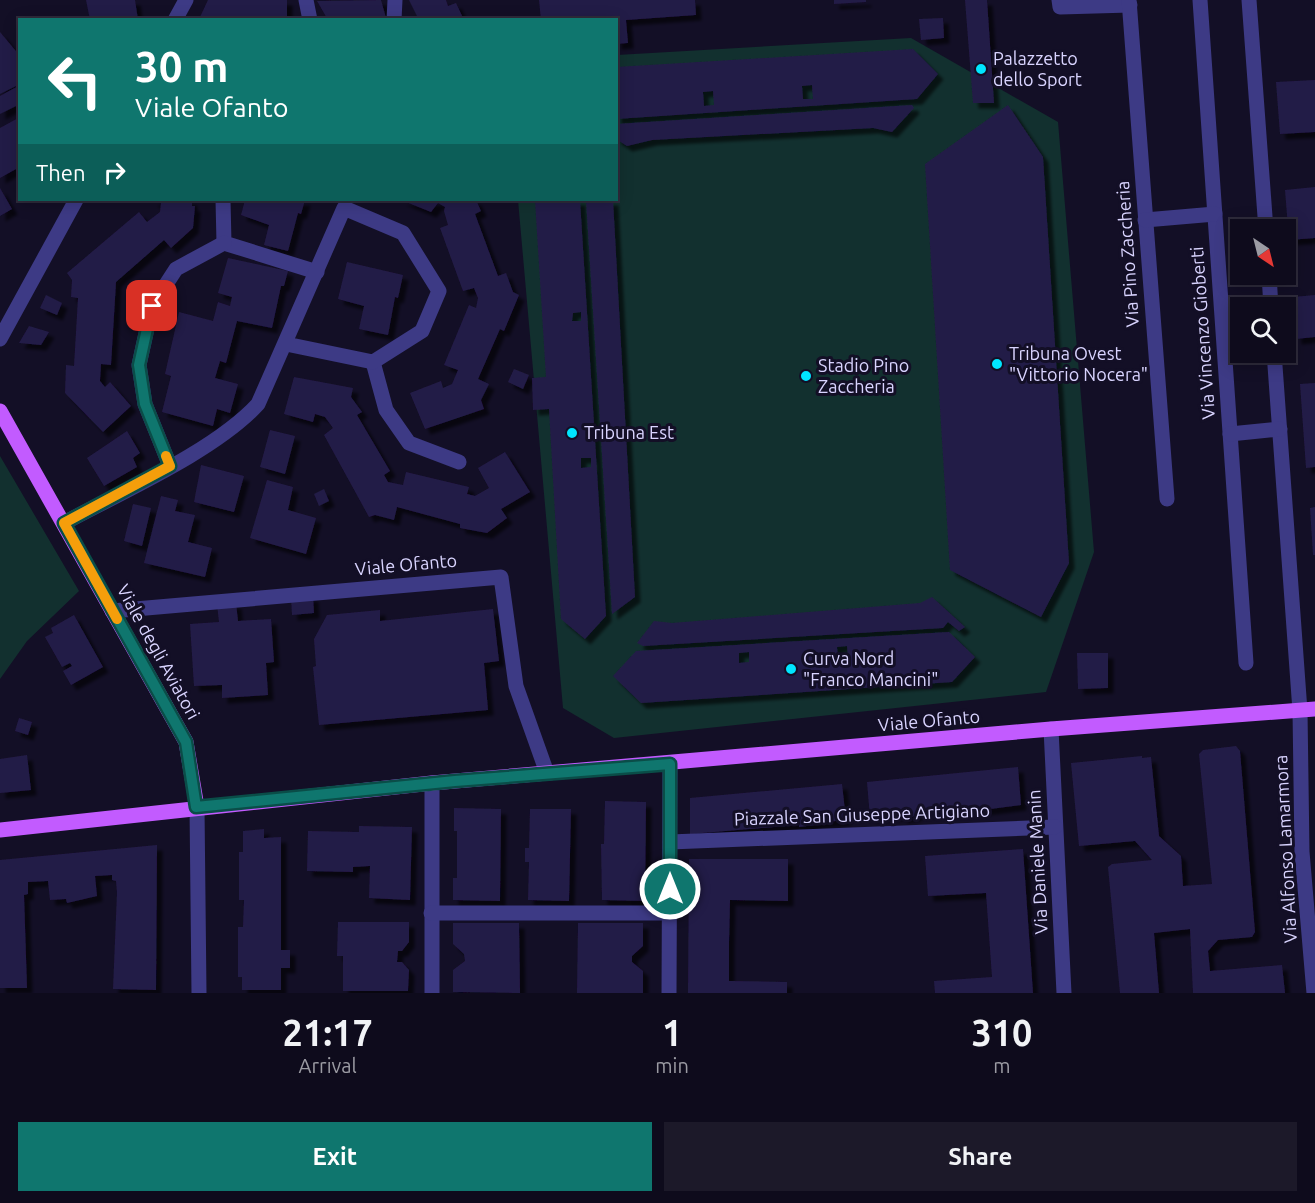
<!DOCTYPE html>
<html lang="en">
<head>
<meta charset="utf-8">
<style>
  body { margin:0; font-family:Ubuntu,sans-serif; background:#1c1929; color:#f1f3f6; height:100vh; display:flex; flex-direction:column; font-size:22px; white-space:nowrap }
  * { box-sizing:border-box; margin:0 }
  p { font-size:20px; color:#9b9ba3 }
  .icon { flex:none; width:33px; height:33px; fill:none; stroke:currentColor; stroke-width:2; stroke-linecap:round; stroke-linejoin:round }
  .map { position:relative; height:993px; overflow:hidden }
  .drawer { display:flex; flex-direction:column; background:#0e0b1c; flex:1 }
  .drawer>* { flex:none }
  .guide { position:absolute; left:18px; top:18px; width:600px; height:183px; border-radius:0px; box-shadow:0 3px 15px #0003,0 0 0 2px #2e2b3b; background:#0f766e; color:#fff; overflow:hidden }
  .needle { width:39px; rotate:145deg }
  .controls { position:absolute; left:1230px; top:219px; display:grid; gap:12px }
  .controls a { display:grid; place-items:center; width:66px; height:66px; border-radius:0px; background:#0e0b1c; box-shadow:0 3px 15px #0003,0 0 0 2px #2e2b3b; font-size:30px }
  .pin { position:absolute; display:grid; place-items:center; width:51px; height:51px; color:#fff; margin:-26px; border-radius:12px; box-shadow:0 3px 9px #0006 }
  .me { position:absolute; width:66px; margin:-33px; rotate:0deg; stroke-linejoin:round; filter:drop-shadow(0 0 4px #0008) }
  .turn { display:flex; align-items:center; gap:21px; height:126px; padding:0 18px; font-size:27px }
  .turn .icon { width:78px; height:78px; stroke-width:2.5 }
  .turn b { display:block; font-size:42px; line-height:51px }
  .then { display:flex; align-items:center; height:57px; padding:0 18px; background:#0003; gap:12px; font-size:22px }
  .eta { display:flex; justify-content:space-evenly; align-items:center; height:102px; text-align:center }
  .eta b { font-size:36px; font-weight:700; line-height:42px }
  .action { display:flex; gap:12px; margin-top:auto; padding:12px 18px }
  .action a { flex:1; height:69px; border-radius:0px; background:#0f766e; color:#fff; font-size:24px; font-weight:700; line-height:69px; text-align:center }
  .action a+a { background:#1c1929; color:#f1f3f6 }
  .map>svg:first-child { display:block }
  .green { fill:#12302f }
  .building { fill:#241b47; fill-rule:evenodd; filter:url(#shadow) }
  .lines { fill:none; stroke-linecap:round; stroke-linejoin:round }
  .minor { stroke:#3d3a85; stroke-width:15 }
  .major { stroke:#c25bff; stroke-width:15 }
  .route-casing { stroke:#0a4d48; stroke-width:15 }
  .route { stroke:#0f766e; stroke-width:10 }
  .slow { stroke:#f59e0b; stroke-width:10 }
  .poi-dot { fill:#00e5ff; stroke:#130f26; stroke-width:2 }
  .labels { text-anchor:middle; stroke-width:6; stroke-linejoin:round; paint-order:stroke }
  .poi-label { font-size:18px; fill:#d9d4ff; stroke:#130f26; text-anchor:start }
  .street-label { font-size:18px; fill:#d9d4ff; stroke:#130f26 }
</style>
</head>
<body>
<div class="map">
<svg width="1315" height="993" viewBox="0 0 1315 993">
  <defs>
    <filter id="shadow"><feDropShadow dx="5.5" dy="5.5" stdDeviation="1.5" flood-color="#0009"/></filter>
  </defs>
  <rect width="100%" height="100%" fill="#130f26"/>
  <g class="green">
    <path d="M 911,38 L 1058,122 L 1094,552 L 1046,692 L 614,738 L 563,708 L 518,200 L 616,200 L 617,55 Z"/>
    <path d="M 0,456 L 79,591 L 27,641 L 0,679 Z"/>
  </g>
  <g class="building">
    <path d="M 86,0 L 135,0 L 138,20 L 90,20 Z"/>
    <path d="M 208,0 L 287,0 L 287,20 L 200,17 Z"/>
    <path d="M 381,0 L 386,18 L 383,20 L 328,20 L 317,1 Z"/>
    <path d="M 409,0 L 446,0 L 448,6 L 456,3 L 464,20 L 419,20 Z"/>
    <path d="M 539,0 L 695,0 L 696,15 L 626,20 L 628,43 L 616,44 L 616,20 L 541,20 Z"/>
    <path d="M 834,0 L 866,0 L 866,2 L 834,4 Z"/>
    <path d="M 965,0 L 987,0 L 994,103 L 973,103 Z"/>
    <path d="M 943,18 L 944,38 L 921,40 L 919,19 Z"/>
    <path d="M 0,32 L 20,56 L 20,84 L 0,94 Z"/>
    <path d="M 913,49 L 938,74 L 917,99 L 616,119 L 616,67 ZM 812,85 L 813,99 L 803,99 L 802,86 ZM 713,91 L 714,105 L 704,106 L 703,92 Z"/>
    <path d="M 1315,80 L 1315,132 L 1280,134 L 1276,82 Z"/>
    <path d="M 20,85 L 20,104 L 0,114 L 0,96 Z"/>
    <path d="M 912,105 L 914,108 L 892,132 L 873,128 L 652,140 L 627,146 L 616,139 L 616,124 Z"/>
    <path d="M 1008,105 L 1043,157 L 1069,563 L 1041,617 L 950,570 L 925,164 Z"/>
    <path d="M 20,117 L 20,171 L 16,169 L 0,178 L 0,128 Z"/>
    <path d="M 1315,187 L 1315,238 L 1289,240 L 1285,190 Z"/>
    <path d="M 0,188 L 12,209 L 0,216 Z"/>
    <path d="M 153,200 L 192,200 L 192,206 L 195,206 L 193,228 L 171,248 L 164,240 L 116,282 L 111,365 L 101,364 L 100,381 L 105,387 L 110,382 L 131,406 L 103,432 L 65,393 L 66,365 L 74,366 L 78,298 L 71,297 L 72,280 L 67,273 L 139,212 L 147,222 L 160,212 L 161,203 L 153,202 Z"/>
    <path d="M 245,200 L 305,200 L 301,214 L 298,213 L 288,251 L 264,245 L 269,225 L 241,215 Z"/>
    <path d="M 401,200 L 476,200 L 481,211 L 475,214 L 498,276 L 506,273 L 513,292 L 519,295 L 504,331 L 500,329 L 478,379 L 489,384 L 481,400 L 484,409 L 425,429 L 410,393 L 441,381 L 443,388 L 452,384 L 458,370 L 444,365 L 469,305 L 476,308 L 478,298 L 474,288 L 463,291 L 440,228 L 448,225 L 444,211 L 445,207 L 438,203 L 431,212 Z"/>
    <path d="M 535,200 L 580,200 L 606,616 L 585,639 L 561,619 L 549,409 L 533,410 L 532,378 L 546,377 ZM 581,312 L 581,321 L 572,321 L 573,313 ZM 581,458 L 591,458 L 591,467 L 581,468 Z"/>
    <path d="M 586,200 L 613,200 L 635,597 L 612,614 Z"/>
    <path d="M 228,258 L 288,271 L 284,286 L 281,286 L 272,328 L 237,321 L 226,363 L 220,361 L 215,378 L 238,384 L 230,413 L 217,409 L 213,426 L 162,412 L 171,376 L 165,374 L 179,312 L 213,321 L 218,302 L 230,306 L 232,297 L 218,293 Z"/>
    <path d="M 347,262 L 403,275 L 398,298 L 395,297 L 388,335 L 359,329 L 364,306 L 338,299 Z"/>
    <path d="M 46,295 L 62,303 L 57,315 L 40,308 Z"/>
    <path d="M 1315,295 L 1315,337 L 1296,339 L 1293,297 Z"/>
    <path d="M 29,326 L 49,332 L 41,345 L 19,343 Z"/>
    <path d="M 514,369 L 529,375 L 523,389 L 508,382 Z"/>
    <path d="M 294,377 L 353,388 L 351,397 L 362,412 L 357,415 L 390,471 L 384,475 L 388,482 L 403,485 L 406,472 L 469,487 L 467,494 L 475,496 L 489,488 L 478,468 L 505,452 L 530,492 L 501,509 L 507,518 L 487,533 L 460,528 L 460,524 L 397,507 L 394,520 L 375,515 L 369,517 L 324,435 L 333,428 L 325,417 L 315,414 L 313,422 L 284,414 Z"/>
    <path d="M 1315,383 L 1315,467 L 1306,468 L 1300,384 Z"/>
    <path d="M 270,430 L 295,436 L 285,474 L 260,467 Z"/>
    <path d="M 127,431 L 140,453 L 133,458 L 137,467 L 104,486 L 87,458 Z"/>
    <path d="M 201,465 L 244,476 L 234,512 L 194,502 Z"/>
    <path d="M 267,480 L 293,487 L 288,510 L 316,518 L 306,554 L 250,538 Z"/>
    <path d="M 324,489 L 329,501 L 319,506 L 314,494 Z"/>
    <path d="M 161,496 L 178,500 L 175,511 L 195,515 L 188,542 L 212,548 L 205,577 L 144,563 Z"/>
    <path d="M 133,504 L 151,508 L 142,546 L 124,541 Z"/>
    <path d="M 1315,507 L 1315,555 L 1313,555 L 1310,508 Z"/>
    <path d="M 313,596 L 314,613 L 292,615 L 291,598 Z"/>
    <path d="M 932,597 L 965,627 L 959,631 L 948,622 L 943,628 L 643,646 L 637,643 L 654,621 L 672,623 L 920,603 Z"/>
    <path d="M 236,603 L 238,621 L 271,619 L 274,662 L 266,663 L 268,695 L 222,698 L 222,685 L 194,686 L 190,624 L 219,622 L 217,604 Z"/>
    <path d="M 493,609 L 499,661 L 484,663 L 488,710 L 319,725 L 313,667 L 316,666 L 314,639 L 327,615 L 380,610 L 380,621 Z"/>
    <path d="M 74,615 L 103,667 L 71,685 L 63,671 L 72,666 L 70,663 L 62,667 L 45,637 L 53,633 L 51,628 Z"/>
    <path d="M 949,632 L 975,657 L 952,682 L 641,703 L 613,676 L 636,651 ZM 847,646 L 848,658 L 838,658 L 837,647 ZM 749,652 L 749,662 L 739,663 L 739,653 Z"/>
    <path d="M 1077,653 L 1108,653 L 1108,688 L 1078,689 Z"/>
    <path d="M 19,718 L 32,722 L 28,735 L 15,731 Z"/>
    <path d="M 1236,746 L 1240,751 L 1255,932 L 1252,937 L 1218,940 L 1208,951 L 1210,971 L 1282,965 L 1285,993 L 1193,993 L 1190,929 L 1154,933 L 1159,993 L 1120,993 L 1108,867 L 1112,864 L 1152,860 L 1135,841 L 1079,846 L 1071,763 L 1142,756 L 1142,758 L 1151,757 L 1159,836 L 1181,856 L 1183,886 L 1212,884 L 1199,754 L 1203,750 Z"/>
    <path d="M 27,755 L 31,790 L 0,793 L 0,759 Z"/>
    <path d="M 1018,767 L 1021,805 L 975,811 L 975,808 L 915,814 L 916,816 L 902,818 L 901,815 L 870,818 L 867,782 Z"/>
    <path d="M 842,784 L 846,820 L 815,823 L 815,825 L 799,827 L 799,825 L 690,834 L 690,798 Z"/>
    <path d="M 605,801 L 646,802 L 645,901 L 602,900 L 601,844 L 604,844 Z"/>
    <path d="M 454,808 L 501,809 L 500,901 L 453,900 L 453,878 L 457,878 L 457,831 L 454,831 Z"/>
    <path d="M 530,809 L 571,809 L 569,901 L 528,900 L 529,862 L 525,862 L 525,848 L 529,848 Z"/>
    <path d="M 359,826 L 412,827 L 410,900 L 369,898 L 370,866 L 353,867 L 353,872 L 307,871 L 308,831 L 359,832 Z"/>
    <path d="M 264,829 L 264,838 L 281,837 L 281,950 L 290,950 L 290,968 L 281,968 L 281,990 L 242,990 L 242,977 L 238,977 L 238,927 L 243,927 L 244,900 L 239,900 L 239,852 L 243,852 L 243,831 Z"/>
    <path d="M 157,845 L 156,990 L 113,989 L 117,893 L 116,881 L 112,880 L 112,875 L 95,876 L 97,896 L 67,903 L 66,899 L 50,900 L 48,881 L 28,882 L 28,894 L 24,895 L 27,988 L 0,988 L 0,860 Z"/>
    <path d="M 1023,849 L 1033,993 L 935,993 L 934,981 L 992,977 L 986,893 L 928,896 L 925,856 Z"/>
    <path d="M 689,859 L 788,859 L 788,901 L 730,900 L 729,943 L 729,981 L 787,982 L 787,993 L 688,993 Z"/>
    <path d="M 338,922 L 409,922 L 409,942 L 402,951 L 398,951 L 397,962 L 402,962 L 409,970 L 408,991 L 343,991 L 343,956 L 337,956 Z"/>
    <path d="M 453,923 L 519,923 L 520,993 L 453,992 L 453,970 L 465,961 L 464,954 L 453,944 Z"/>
    <path d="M 578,923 L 643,923 L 643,946 L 632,956 L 632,962 L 643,971 L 643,993 L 577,993 Z"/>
  </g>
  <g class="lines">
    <g class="minor">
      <path d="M 306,0 L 310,20"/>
      <path d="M 1059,0 L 1060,7 L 1130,5"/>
      <path d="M 1129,0 L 1167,499"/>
      <path d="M 1200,0 L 1246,663"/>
      <path d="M 1249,0 L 1266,230"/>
      <path d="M 175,20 L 186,0"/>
      <path d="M 394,20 L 395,0"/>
      <path d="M 223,200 L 224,243 L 317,272"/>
      <path d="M 1145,220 L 1215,214"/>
      <path d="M 1269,274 L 1271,308"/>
      <path d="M 0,339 L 76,200"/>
      <path d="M 1274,352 L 1300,711 L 1302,852 L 1314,993"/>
      <path d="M 373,362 L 386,410 L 409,443 L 459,462"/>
      <path d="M 1230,434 L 1280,429"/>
      <path d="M 170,466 L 145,404 L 139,365 L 152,306 L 176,269 L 224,243"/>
      <path d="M 64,523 C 121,492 215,451 258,404 L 344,208 L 403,233 L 439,291 L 422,331 L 373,362 L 286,344"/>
      <path d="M 112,611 L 501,577 L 516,686 L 547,773"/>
      <path d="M 1051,729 L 1064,993"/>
      <path d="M 432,783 L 432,993"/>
      <path d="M 197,807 L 199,993"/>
      <path d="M 670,842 L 1055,827"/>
      <path d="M 431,913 L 669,913"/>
      <path d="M 669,993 L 670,764"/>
    </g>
    <g class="major">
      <path d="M 0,411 L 186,742 L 197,807"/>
      <path d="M 0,830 L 432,783 L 1051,729 L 1315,709"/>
    </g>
  </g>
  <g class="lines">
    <g class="route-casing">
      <path id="route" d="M 152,306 L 139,365 L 145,404 L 170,466 L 64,523 L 186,742 L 196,807 L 455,781 L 670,764 L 670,889"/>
    </g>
    <use href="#route" class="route"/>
    <path class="slow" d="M 117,619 L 64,523 L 170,466 L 166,456"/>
  </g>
  <g class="poi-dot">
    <circle cx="981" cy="69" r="6"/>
    <circle cx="997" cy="364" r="6"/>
    <circle cx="806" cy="376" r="6"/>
    <circle cx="572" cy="433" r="6"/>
    <circle cx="791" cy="669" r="6"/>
  </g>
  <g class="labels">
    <g class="poi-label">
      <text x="993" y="65">Palazzetto<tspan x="993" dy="21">dello Sport</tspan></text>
      <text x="1009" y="360">Tribuna Ovest<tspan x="1009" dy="21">"Vittorio Nocera"</tspan></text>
      <text x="818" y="372">Stadio Pino<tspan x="818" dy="21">Zaccheria</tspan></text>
      <text x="584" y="439">Tribuna Est</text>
      <text x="803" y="665">Curva Nord<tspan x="803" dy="21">"Franco Mancini"</tspan></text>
    </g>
    <g class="street-label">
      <text transform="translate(1128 254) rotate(-94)" y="6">Via Pino Zaccheria</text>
      <text transform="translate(1203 333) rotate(-94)" y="6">Via Vincenzo Gioberti</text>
      <text transform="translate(406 565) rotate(-5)" y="6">Viale Ofanto</text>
      <text transform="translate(158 652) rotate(61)" y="6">Viale degli Aviatori</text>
      <text transform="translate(929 721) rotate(-5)" y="6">Viale Ofanto</text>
      <text transform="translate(862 815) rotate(-2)" y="6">Piazzale San Giuseppe Artigiano</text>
      <text transform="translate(1286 849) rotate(-93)" y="6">Via Alfonso Lamarmora</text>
      <text transform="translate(1038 862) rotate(-93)" y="6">Via Daniele Manin</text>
    </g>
  </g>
</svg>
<div class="controls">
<a><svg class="needle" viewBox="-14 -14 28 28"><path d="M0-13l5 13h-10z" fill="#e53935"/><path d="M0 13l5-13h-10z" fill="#9b9ba3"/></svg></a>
<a><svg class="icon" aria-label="search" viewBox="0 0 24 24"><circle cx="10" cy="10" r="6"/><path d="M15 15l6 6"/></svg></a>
</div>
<div class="pin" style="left:152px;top:306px;background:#d93025"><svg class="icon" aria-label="arrive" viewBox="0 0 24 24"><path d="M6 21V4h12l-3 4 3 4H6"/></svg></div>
<svg class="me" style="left:670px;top:889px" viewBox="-20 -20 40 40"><circle r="17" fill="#0f766e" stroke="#fff" stroke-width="3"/><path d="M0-11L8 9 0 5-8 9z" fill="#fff"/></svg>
<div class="guide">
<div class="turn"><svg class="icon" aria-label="left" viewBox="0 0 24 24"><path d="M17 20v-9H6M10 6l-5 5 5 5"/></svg><div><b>30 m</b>Viale Ofanto</div></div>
<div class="then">Then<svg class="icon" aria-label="right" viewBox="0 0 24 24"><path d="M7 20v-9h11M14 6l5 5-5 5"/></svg></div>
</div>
</div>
<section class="drawer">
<div class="eta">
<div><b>21:17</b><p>Arrival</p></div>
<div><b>1</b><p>min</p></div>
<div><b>310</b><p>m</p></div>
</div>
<div class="action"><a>Exit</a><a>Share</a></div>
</section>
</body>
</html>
